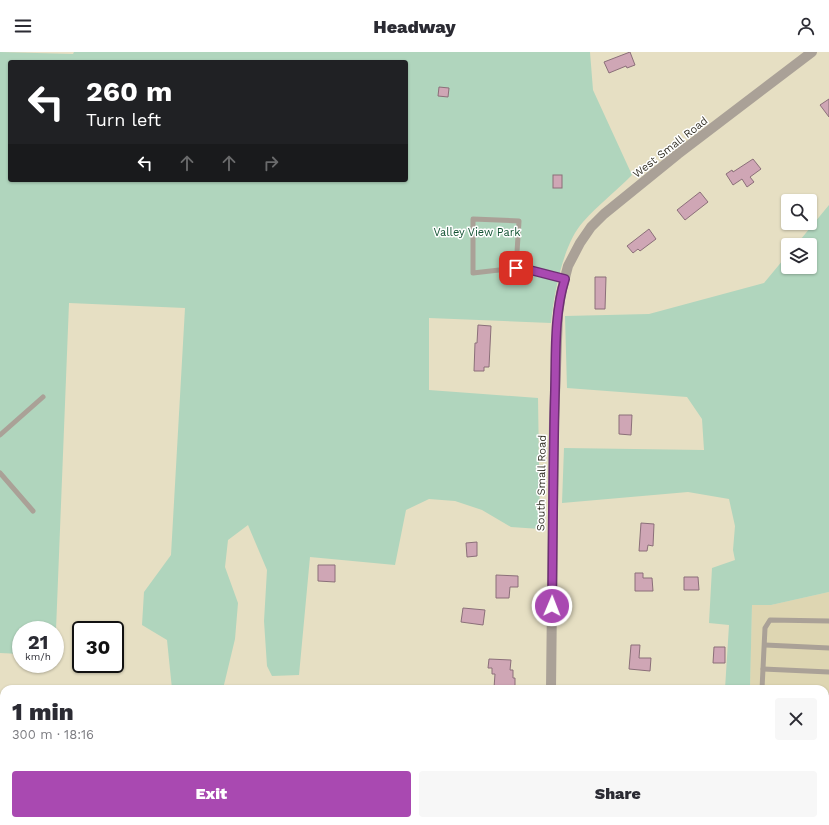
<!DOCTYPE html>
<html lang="en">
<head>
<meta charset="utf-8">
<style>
  body { margin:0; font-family:"Work Sans",sans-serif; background:#f7f7f7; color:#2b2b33; height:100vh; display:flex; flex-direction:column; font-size:15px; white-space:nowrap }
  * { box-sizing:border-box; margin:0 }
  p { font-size:13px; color:#7c7c81 }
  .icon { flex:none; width:22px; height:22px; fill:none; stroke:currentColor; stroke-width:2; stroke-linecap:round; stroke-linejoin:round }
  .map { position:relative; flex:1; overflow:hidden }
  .panel { position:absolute; left:0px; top:633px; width:829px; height:140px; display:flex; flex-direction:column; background:#fff; border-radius:12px 12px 0 0; box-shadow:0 1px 3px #0004 }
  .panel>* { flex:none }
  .top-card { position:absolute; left:8px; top:8px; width:400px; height:122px; border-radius:4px; box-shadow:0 1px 3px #0004; background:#202124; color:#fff; overflow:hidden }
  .fabs { position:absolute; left:781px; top:142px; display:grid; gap:8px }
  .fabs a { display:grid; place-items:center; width:36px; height:36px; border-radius:4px; background:#fff; box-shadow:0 1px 3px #0004; font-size:20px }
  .speed { position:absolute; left:12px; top:569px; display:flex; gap:8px; font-size:20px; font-weight:700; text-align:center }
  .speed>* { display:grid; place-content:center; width:52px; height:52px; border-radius:50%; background:#fff; box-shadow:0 1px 3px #0004; line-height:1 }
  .speed small { font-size:10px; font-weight:400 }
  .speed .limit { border:2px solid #111; border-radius:6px; background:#fff; color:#111 }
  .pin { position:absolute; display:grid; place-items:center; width:34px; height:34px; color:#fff; margin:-17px; border-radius:8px; box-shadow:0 2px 6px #0006 }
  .me { position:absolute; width:44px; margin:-22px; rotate:1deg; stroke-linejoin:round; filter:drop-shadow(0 0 3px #0008) }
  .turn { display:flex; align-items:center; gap:14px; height:84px; padding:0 12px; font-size:18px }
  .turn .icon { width:52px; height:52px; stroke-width:2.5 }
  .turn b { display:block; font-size:28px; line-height:34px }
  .lanes { display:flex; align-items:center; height:38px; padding:0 12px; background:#0003; justify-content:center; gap:20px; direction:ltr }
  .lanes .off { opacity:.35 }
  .round { display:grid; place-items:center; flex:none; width:42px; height:42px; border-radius:4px; background:#f7f7f7 }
  .head { display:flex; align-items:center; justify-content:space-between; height:68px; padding:0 12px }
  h1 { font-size:24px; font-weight:800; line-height:30px }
  .cta { display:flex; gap:8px; margin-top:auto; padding:8px 12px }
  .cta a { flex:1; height:46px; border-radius:4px; background:#a949b1; color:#fff; font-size:16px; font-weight:800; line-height:46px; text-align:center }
  .cta a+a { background:#f7f7f7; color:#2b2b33 }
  header { display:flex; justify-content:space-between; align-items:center; height:52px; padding:0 12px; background:#fff; font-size:18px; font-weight:800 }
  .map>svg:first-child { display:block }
  .built { fill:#ded6b2 }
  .green { fill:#b0d5bd; fill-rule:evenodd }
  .building { fill:#cfa6b5; stroke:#8b6f79 }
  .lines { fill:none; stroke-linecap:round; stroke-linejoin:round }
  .service { stroke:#aaa197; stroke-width:5 }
  .minor { stroke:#aaa197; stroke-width:10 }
  .secondary { stroke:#908274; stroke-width:11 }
  .route-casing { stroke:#6e2f73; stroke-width:10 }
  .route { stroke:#a949b1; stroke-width:7 }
  .labels { text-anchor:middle; stroke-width:3; stroke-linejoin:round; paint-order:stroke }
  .street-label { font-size:11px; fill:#333025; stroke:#fff }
  .park-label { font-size:11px; fill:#145334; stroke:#fff }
</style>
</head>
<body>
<header><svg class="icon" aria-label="menu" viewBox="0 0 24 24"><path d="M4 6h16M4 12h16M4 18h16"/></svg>Headway<svg class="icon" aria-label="person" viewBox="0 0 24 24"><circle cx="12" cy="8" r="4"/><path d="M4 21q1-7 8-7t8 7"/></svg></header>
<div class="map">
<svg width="829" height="773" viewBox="0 0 829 773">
  <rect width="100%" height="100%" fill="#e6dfc3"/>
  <path class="built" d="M 829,540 L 829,770 L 820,769 L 825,769 L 825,637 L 750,637 L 752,552 L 771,553 Z"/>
  <g class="green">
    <path d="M 0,0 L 73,2 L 74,0 L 590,0 L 593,38 L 632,123 C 616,139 598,153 583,170 C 563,192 554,241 551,271 L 429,266 L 429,338 L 538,346 L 540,477 L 511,475 L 482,458 L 455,449 L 429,447 L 406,458 L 395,513 L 310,505 L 299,623 L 272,624 L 267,614 L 264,569 L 267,518 L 248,473 L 228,488 L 225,515 L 238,551 L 235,587 L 223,637 L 172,637 L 167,588 L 142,573 L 144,540 L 171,503 L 185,256 L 69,251 L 55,603 L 55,578 L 21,578 L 21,602 L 0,601 ZM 10,10 L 406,10 L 406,128 L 10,128 Z"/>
    <path d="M 829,153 L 829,540 L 771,553 L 752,553 L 750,637 L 725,637 L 729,573 L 709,571 L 712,516 L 735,508 L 733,498 L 735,474 L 729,447 L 688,440 L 562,451 L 564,396 L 704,398 L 702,367 L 687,345 L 567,336 L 565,264 L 649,262 L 764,231 L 788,202 L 788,215 L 810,215 L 810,193 L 796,193 Z"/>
  </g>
  <g class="building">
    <path d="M 630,0 L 635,13 L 627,16 L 626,14 L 609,21 L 604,10 Z"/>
    <path d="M 439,35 L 449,36 L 448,45 L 438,44 Z"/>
    <path d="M 829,47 L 829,65 L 820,53 Z"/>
    <path d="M 753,107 L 761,117 L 750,125 L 754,130 L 747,135 L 742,127 L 733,133 L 726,122 L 732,118 L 733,120 Z"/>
    <rect x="553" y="123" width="9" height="13"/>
    <path d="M 700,140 L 708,150 L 685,168 L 677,158 Z"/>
    <path d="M 649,177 L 656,187 L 640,199 L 638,197 L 633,201 L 627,194 Z"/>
    <path d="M 595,225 L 606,225 L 605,257 L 595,257 Z"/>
    <path d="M 478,273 L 491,274 L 489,315 L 484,315 L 484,319 L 474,319 L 475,291 L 477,291 Z"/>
    <path d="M 619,363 L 632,363 L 631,383 L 619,382 Z"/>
    <path d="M 641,471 L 654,472 L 653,494 L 648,493 L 647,499 L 639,499 Z"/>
    <path d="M 477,490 L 477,504 L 467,505 L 466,491 Z"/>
    <path d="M 318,513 L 335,513 L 335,530 L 318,529 Z"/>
    <path d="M 635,521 L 643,521 L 643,526 L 652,526 L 653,539 L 635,539 Z"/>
    <path d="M 496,523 L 518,524 L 518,535 L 510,535 L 509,546 L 496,546 Z"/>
    <path d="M 684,525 L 698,525 L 699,538 L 684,538 Z"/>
    <path d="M 463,556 L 485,558 L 483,573 L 461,570 Z"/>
    <path d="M 631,593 L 640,593 L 639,606 L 651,606 L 650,619 L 629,617 Z"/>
    <path d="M 714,595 L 725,595 L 725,611 L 713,611 Z"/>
    <path d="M 489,607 L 511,608 L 510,618 L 513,618 L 513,626 L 515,626 L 515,637 L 494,636 L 495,622 L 492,622 L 492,616 L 488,616 Z"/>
  </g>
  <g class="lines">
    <g class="service">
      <path d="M 516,216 L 519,169 L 473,167 L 473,221 L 516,216 L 530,218 L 565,227"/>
      <path d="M 0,383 L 43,345"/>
      <path d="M 0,421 L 33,459"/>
      <path d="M 765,593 L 829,596"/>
      <path d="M 763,617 L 829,620"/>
      <path d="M 762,637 L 765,576 L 770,568 L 829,569"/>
      <path d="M 825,645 L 829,645"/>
      <path d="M 825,670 L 829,670"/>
      <path d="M 825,696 L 829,696"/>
      <path d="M 825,721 L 829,721"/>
      <path d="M 825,742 L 829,742"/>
      <path d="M 755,769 L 756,773"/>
    </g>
    <g class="minor">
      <path d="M 551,637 L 554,369 L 558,262 L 561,241 L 568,214 L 580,191 L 591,175 L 604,162 L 678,102 L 812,0"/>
      <path d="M 200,773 L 200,769"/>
    </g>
    <g class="secondary">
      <path d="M 0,739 L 4,739"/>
      <path d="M 529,769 L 598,773"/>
    </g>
  </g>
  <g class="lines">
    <g class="route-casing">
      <path id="route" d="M 516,216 L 530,218 L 565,227 C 554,262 556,301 555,338 C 553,410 553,482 552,554"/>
    </g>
    <use href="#route" class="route"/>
  </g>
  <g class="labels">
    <g class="street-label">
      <text transform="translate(670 95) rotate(-38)" y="4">West Small Road</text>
      <text transform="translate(541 431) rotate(-89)" y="4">South Small Road</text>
    </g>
    <g class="park-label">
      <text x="477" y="184">Valley View Park</text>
    </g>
  </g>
</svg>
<div class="fabs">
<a><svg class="icon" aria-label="search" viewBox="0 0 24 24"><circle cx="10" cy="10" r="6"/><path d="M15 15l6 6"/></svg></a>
<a><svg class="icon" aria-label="layers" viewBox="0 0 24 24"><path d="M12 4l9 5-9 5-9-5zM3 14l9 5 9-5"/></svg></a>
</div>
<div class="speed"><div>21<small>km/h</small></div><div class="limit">30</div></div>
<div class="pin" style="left:516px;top:216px;background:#d93025"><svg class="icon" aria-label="arrive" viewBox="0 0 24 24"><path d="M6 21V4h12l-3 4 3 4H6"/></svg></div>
<svg class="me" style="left:552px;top:554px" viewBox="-20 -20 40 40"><circle r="17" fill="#a949b1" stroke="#fff" stroke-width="3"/><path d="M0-11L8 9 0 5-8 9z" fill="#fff"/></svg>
<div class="top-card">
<div class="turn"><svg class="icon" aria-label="left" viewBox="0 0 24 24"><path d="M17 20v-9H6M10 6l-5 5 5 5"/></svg><div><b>260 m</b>Turn left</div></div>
<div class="lanes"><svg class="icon" aria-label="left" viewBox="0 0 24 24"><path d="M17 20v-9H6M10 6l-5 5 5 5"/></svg><svg class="icon off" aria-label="ahead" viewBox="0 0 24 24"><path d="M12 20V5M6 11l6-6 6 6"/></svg><svg class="icon off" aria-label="ahead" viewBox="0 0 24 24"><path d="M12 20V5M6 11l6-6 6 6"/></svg><svg class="icon off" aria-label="right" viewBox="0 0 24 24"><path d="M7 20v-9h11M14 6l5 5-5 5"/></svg></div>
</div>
<section class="panel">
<div class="head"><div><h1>1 min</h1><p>300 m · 18:16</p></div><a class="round"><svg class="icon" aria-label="close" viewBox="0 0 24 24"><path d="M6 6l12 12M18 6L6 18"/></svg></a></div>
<div class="cta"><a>Exit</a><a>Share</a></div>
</section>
</div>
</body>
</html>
